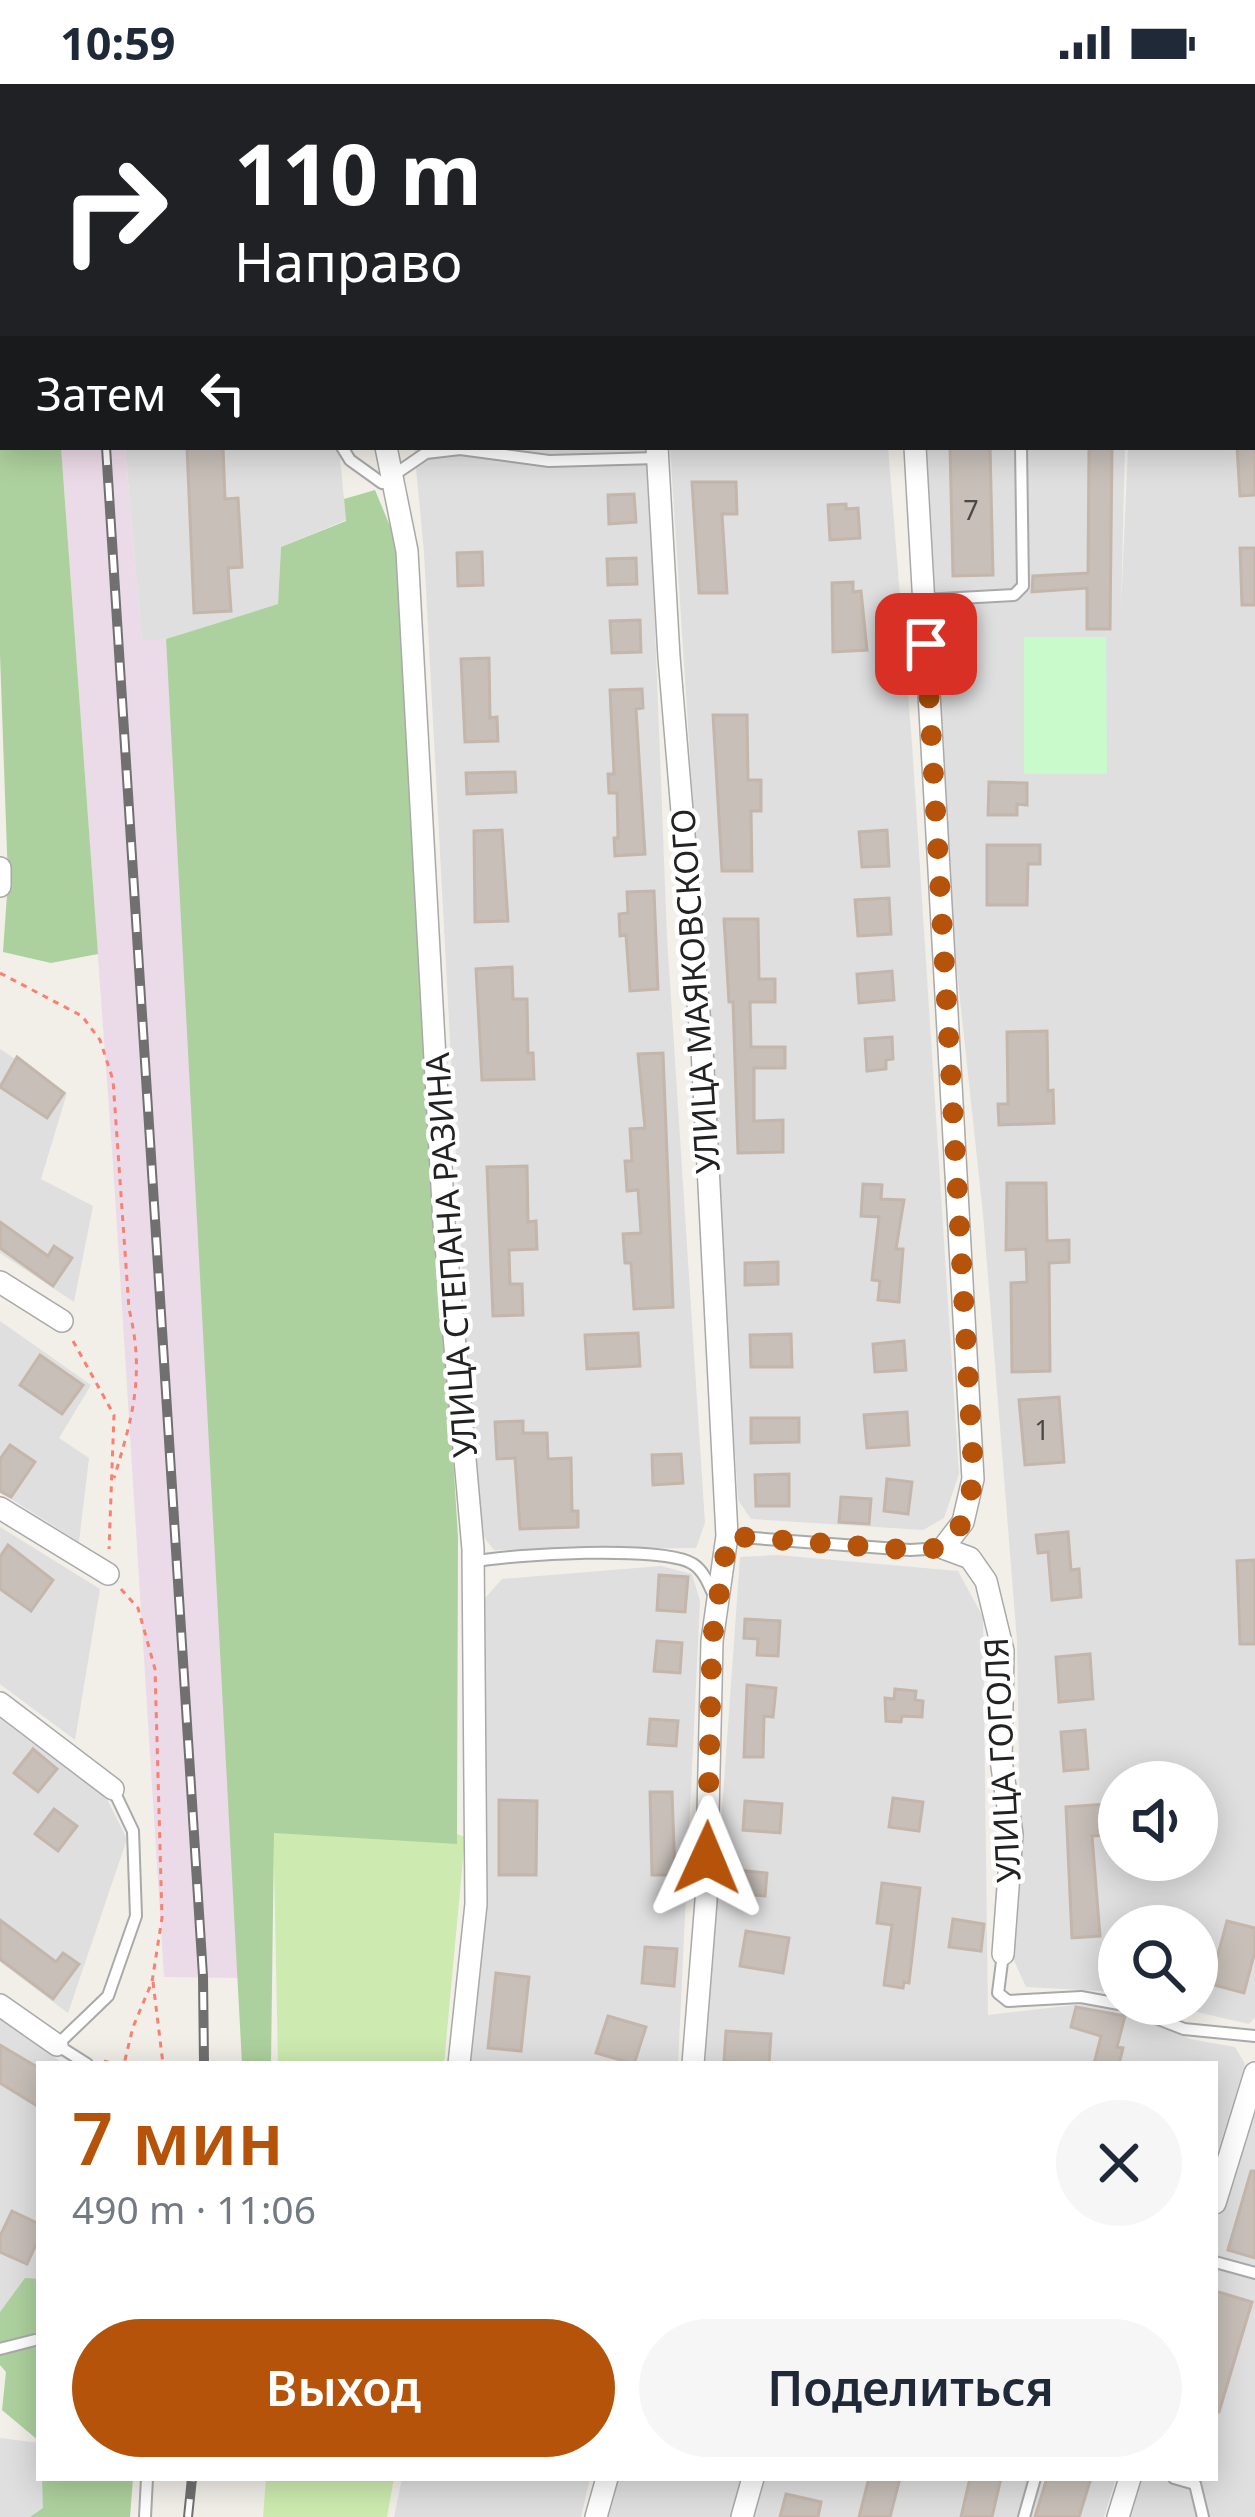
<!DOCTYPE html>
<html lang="ru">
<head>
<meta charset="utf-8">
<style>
  body { margin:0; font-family:"Noto Sans",sans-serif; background:#f6f6f7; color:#1f2937; height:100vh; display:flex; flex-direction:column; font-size:45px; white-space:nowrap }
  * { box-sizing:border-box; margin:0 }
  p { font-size:39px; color:#747a83 }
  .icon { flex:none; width:66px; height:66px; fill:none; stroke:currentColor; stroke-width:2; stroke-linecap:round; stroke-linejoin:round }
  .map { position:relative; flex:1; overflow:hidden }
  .details { position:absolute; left:36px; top:1977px; width:1182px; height:420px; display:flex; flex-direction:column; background:#fff; border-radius:0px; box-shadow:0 6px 30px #0003 }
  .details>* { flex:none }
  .guide { position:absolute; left:0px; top:0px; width:1257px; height:366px; box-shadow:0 6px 30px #0003; background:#202124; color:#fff; overflow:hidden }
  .tools { position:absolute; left:1098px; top:1677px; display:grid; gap:24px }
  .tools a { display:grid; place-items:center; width:120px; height:120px; border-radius:50%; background:#fff; box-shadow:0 6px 30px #0003; font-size:60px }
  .pin { position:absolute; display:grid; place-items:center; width:102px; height:102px; color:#fff; margin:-51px; border-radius:24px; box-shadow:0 6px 18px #0006 }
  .me { position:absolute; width:132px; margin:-66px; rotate:1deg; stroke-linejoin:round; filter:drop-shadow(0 0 9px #0008) }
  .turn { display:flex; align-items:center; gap:42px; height:252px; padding:0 36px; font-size:54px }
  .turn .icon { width:156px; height:156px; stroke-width:2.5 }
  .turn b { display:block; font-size:84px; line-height:102px }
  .then { display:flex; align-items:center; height:114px; padding:0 36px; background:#0003; gap:24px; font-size:45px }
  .round { display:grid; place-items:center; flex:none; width:126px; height:126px; border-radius:63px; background:#f6f6f7 }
  .head { display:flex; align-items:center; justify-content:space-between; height:204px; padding:0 36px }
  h1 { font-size:72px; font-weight:600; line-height:90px; color:#b45309 }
  .primary-button { display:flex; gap:24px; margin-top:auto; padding:24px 36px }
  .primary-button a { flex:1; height:138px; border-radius:72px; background:#b45309; color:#fff; font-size:48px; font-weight:600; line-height:138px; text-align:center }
  .primary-button a+a { background:#f6f6f7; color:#1f2937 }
  .status { display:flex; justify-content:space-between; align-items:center; height:84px; padding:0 60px; background:#fff; direction:ltr }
  .status svg { height:33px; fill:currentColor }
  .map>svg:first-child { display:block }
  .residential { fill:#e0dfdf; fill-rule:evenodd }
  .industrial { fill:#ebdbe8 }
  .grass { fill:#cdebb0 }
  .forest { fill:#add19e }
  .park { fill:#c8facc }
  .building { fill:#c7bfb8; stroke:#c4b6ab; stroke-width:3 }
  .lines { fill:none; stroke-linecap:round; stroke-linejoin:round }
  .lane-casing { stroke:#a9a9a9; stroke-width:14 }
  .street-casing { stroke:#a9a9a9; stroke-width:24 }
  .path { stroke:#fa8072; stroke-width:3; stroke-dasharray:6 6; stroke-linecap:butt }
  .lane { stroke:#fff; stroke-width:10 }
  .street { stroke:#fff; stroke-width:21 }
  .rail-casing { stroke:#707070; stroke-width:10 }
  .rail { stroke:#fff; stroke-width:6; stroke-dasharray:18; stroke-linecap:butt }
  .route { stroke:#b45309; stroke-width:21; stroke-dasharray:0 37.8 }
  .labels { text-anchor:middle; stroke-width:9; stroke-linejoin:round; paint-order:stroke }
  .number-label { font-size:27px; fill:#4b4948 }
  .street-label { font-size:33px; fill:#222; stroke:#fff }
</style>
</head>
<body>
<div class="status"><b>10:59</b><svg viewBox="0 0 49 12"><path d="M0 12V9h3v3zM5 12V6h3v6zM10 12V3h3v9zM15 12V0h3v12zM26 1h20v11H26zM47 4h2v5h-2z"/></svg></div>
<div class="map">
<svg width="1255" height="2433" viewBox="0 0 1255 2433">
  <rect width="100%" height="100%" fill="#f2efe9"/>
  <g class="residential">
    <path d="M 906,0 L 1255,0 L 1255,1933 L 1249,1940 L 1162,1920 L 1197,1920 L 1197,1842 L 1119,1842 L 1119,1908 L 1026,1903 L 1012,1872 L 1021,1793 L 1017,1557 L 983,1130 L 936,692 L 921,363 L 1125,363 L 1121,525 L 1128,363 L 1254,363 L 1254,3 ZM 1119,1698 L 1197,1698 L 1197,1776 L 1119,1776 Z"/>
    <path d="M 125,363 L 339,363 L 346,436 L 281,463 L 278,520 L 166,555 L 142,558 Z"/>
    <path d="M 414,363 L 648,363 L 667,853 L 705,1439 L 696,1464 L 494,1466 L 476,1443 L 424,469 Z"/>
    <path d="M 670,363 L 888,363 L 912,660 L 959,1390 L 944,1434 L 923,1446 L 751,1435 L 738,1416 Z"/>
    <path d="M 0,965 L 67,1009 L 41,1095 L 93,1122 L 74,1218 L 0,1169 Z"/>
    <path d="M 0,1237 L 91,1301 L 59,1354 L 89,1374 L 79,1458 L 0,1408 Z"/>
    <path d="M 0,1443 L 100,1505 L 75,1656 L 0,1600 Z"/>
    <path d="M 778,1471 L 958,1487 L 983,1533 L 988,1931 L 1091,1919 L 1132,1925 L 1190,1955 L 1235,1963 L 1245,1980 L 1215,2076 L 1215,1980 L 704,1980 L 740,1473 Z"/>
    <path d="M 661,1482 L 692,1490 L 700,1517 L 678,1980 L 468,1980 L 486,1761 L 485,1514 L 502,1495 Z"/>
    <path d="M 0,1631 L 107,1715 L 127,1755 L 68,1929 L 0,1878 Z"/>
    <path d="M 0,1934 L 64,1980 L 39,1980 L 39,2212 L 0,2232 Z"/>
    <path d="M 1255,2009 L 1255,2433 L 1128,2433 L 1140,2394 L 1215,2394 L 1215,2143 Z"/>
    <path d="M 0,2354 L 39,2359 L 39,2394 L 82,2394 L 84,2433 L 0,2433 Z"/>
    <path d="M 402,2394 L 590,2394 L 581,2433 L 394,2433 Z"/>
    <path d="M 614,2394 L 1116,2394 L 1104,2433 L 604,2433 Z"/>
  </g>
  <path class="industrial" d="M 61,363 L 125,363 L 142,557 L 166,555 L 240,1894 L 164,1893 L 113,1080 Z"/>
  <g class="grass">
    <path d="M 273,1732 L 446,1746 L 465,1753 L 444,1980 L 278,1980 Z"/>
    <path d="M 266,2394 L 394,2394 L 387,2433 L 263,2433 Z"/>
  </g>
  <g class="forest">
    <path d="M 0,0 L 36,3 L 3,3 L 3,363 L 61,363 L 98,870 L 51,879 L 3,868 L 8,796 L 0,571 Z"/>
    <path d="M 375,406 L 397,459 L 458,1453 L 457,1760 L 274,1749 L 271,1980 L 242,1980 L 166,555 L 278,520 L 281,463 L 346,437 L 344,415 Z"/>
    <path d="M 25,2194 L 39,2195 L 39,2357 L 2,2326 L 6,2288 L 0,2281 L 0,2228 Z"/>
    <path d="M 42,2394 L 133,2394 L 130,2433 L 30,2433 L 43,2424 Z"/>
  </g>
  <path class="park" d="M 1024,553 L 1106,553 L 1107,690 L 1024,690 Z"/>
  <g class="building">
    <path d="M 187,363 L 223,363 L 225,415 L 238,414 L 242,483 L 228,484 L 231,527 L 194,529 Z"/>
    <path d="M 950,363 L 990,363 L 993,491 L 953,492 Z"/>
    <path d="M 1089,363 L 1112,363 L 1110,545 L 1087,545 L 1087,504 L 1032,508 L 1033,492 L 1088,489 Z"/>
    <path d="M 1237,363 L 1255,363 L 1255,411 L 1240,412 Z"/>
    <path d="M 692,398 L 736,398 L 737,430 L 722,430 L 727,509 L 699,509 Z"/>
    <path d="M 634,410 L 636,438 L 609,440 L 608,411 Z"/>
    <path d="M 846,420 L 846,425 L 858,424 L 860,454 L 830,456 L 828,421 Z"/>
    <path d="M 1240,464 L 1255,464 L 1255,521 L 1242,521 Z"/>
    <path d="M 482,468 L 483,501 L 458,502 L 457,469 Z"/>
    <path d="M 636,474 L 637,500 L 608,501 L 607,475 Z"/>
    <path d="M 853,498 L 853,508 L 861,507 L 867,566 L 833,568 L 832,499 Z"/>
    <path d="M 640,536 L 641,568 L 612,569 L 610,537 Z"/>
    <path d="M 489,574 L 490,634 L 497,633 L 498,657 L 465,658 L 461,575 Z"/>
    <path d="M 642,605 L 643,624 L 636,625 L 645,770 L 615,772 L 614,754 L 618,754 L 617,709 L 609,709 L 608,690 L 614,690 L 610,606 Z"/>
    <path d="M 713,631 L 747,631 L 748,696 L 761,696 L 761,727 L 751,727 L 752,787 L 722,787 Z"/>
    <path d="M 515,688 L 516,708 L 467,710 L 466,689 Z"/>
    <path d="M 989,698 L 1027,699 L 1027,721 L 1017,720 L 1017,731 L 988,731 Z"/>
    <path d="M 502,746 L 508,837 L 475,838 L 474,747 Z"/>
    <path d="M 887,746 L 889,782 L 862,783 L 859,748 Z"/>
    <path d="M 1040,761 L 1040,780 L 1028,780 L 1027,821 L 987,821 L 987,761 Z"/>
    <path d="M 654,807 L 658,905 L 630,907 L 626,851 L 620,852 L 619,830 L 628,829 L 627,808 Z"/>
    <path d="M 889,814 L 891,850 L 858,852 L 855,816 Z"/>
    <path d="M 724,835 L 758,835 L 759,895 L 775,895 L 775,918 L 750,918 L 751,963 L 785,963 L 785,984 L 754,984 L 754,1037 L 783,1036 L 783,1068 L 738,1069 L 733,918 L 729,918 Z"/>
    <path d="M 512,883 L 513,915 L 527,915 L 528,969 L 533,969 L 534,995 L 482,996 L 476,885 Z"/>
    <path d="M 892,887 L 894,916 L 859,919 L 857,890 Z"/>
    <path d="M 1047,947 L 1048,1007 L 1053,1006 L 1054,1039 L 999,1041 L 998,1020 L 1008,1020 L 1007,948 Z"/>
    <path d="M 892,953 L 893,975 L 886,976 L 886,985 L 867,987 L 865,955 Z"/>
    <path d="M 663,969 L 673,1223 L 634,1225 L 631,1179 L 625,1179 L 623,1150 L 641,1149 L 638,1106 L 627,1107 L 625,1077 L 632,1077 L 630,1045 L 645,1044 L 638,970 Z"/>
    <path d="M 17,973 L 64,1009 L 47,1034 L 0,1003 Z"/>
    <path d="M 527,1082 L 528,1138 L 536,1137 L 537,1165 L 509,1166 L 510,1200 L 522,1200 L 523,1231 L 493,1232 L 487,1083 Z"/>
    <path d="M 1007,1099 L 1046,1099 L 1047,1157 L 1069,1156 L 1069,1178 L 1049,1179 L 1050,1287 L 1012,1288 L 1011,1199 L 1027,1198 L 1026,1165 L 1006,1166 Z"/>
    <path d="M 863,1100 L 882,1101 L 881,1115 L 904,1116 L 896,1165 L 903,1165 L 899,1218 L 878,1216 L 880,1197 L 872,1196 L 879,1133 L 861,1132 Z"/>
    <path d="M 0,1138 L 48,1172 L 54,1162 L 72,1174 L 53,1202 L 0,1164 Z"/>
    <path d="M 778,1178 L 778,1200 L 745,1201 L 745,1179 Z"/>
    <path d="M 638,1249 L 640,1282 L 587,1285 L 585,1251 Z"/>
    <path d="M 791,1250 L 792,1283 L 751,1283 L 750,1251 Z"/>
    <path d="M 904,1257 L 906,1286 L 875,1288 L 873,1260 Z"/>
    <path d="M 40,1271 L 83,1301 L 62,1330 L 20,1301 Z"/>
    <path d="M 1059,1313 L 1064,1378 L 1025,1381 L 1019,1316 Z"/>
    <path d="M 907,1328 L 909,1361 L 867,1364 L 864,1331 Z"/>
    <path d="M 751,1334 L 799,1334 L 799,1358 L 751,1359 Z"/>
    <path d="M 523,1337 L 523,1349 L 547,1349 L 548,1375 L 571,1374 L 572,1427 L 578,1427 L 578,1443 L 520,1445 L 515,1374 L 497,1375 L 495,1338 Z"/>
    <path d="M 10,1361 L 35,1378 L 11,1413 L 0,1407 L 0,1375 Z"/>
    <path d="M 681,1370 L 683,1399 L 653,1401 L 652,1371 Z"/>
    <path d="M 789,1390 L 789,1422 L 756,1422 L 755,1391 Z"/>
    <path d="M 887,1395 L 912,1398 L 908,1430 L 884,1427 Z"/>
    <path d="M 841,1413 L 871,1415 L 869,1440 L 839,1438 Z"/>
    <path d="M 1068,1448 L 1071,1486 L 1079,1485 L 1081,1513 L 1052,1516 L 1048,1468 L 1038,1469 L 1036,1451 Z"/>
    <path d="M 8,1461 L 53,1496 L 31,1527 L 0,1505 L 0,1473 Z"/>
    <path d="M 1255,1476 L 1255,1560 L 1240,1560 L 1237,1477 Z"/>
    <path d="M 659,1491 L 688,1493 L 685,1528 L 657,1526 Z"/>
    <path d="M 745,1535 L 780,1537 L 778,1572 L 757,1571 L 758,1555 L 744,1554 Z"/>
    <path d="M 657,1557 L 682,1559 L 680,1589 L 654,1587 Z"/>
    <path d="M 1090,1570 L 1093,1615 L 1059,1618 L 1056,1573 Z"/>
    <path d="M 747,1601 L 776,1604 L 773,1633 L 764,1632 L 763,1673 L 744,1673 Z"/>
    <path d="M 895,1605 L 916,1607 L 915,1616 L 923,1617 L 922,1633 L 902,1632 L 901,1638 L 886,1637 L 885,1614 L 894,1615 Z"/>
    <path d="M 650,1635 L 678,1637 L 676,1662 L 648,1660 Z"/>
    <path d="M 1085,1646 L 1088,1685 L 1064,1687 L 1061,1648 Z"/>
    <path d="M 33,1665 L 57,1685 L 38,1708 L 14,1689 Z"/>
    <path d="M 650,1708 L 672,1708 L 675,1791 L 652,1791 Z"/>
    <path d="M 893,1714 L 923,1718 L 919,1747 L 889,1743 Z"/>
    <path d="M 499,1716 L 537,1717 L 536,1791 L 499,1791 Z"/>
    <path d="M 745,1717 L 782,1720 L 780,1749 L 743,1746 Z"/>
    <path d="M 1106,1720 L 1109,1751 L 1092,1752 L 1100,1852 L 1072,1854 L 1066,1723 Z"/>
    <path d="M 54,1725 L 77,1742 L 58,1767 L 35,1750 Z"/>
    <path d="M 737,1786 L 767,1789 L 765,1812 L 734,1809 Z"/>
    <path d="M 882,1799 L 920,1804 L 909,1899 L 904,1898 L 903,1904 L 884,1901 L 892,1841 L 877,1839 Z"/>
    <path d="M 953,1835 L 984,1840 L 981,1867 L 949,1863 Z"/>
    <path d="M 0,1836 L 56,1878 L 63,1869 L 79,1880 L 53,1915 L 0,1875 Z"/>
    <path d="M 1227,1837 L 1255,1844 L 1255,1867 L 1244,1909 L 1210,1900 Z"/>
    <path d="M 746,1847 L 789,1854 L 783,1889 L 740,1882 Z"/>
    <path d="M 645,1863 L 677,1865 L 674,1902 L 642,1899 Z"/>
    <path d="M 496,1889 L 529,1893 L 521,1967 L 488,1964 Z"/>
    <path d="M 1076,1923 L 1125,1932 L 1117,1963 L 1123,1964 L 1119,1980 L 1094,1980 L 1101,1952 L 1071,1943 Z"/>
    <path d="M 608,1932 L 646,1943 L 634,1980 L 596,1969 Z"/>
    <path d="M 726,1947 L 771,1950 L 769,1980 L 724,1977 Z"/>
    <path d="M 0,1961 L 39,1984 L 39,2023 L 0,1999 Z"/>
    <path d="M 1251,2087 L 1255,2087 L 1255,2174 L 1228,2166 Z"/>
    <path d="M 12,2127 L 39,2140 L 39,2154 L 27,2180 L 0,2168 L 0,2152 Z"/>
    <path d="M 1215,2207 L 1252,2218 L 1219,2328 L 1215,2327 Z"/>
    <path d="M 869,2394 L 900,2394 L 890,2433 L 859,2433 Z"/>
    <path d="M 970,2394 L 1001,2394 L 992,2433 L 961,2433 Z"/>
    <path d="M 1047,2394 L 1091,2394 L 1079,2433 L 1035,2433 Z"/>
    <path d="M 786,2410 L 821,2418 L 818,2433 L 780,2433 Z"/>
  </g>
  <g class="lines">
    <g class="lane-casing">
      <g id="lane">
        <path d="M 1061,3 L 1063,0"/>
        <path d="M 342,363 L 350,376 L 382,399 L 426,369 L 460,365 L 549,377 L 657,374"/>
        <path d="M 923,516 L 1014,511 L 1023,502 L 1021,363"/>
        <path d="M 727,1452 L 910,1466 L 943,1464"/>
        <path d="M 473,1478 C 509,1470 665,1461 693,1480 C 704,1487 709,1501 714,1512"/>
        <path d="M 1003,1870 L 998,1909 L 1008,1917 L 1081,1913 L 1119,1920"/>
        <path d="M 1120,1920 L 1184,1945 L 1255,1952"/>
        <path d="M 87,1980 L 57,1961 L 108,1912 L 136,1832 L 133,1747 L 113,1705"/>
        <path d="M 1215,2178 L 1255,2189"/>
        <path d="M 0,2265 L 39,2255"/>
        <path d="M 1174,2394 L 1195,2400 L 1203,2433"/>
        <path d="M 145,2433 L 147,2394"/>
        <path d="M 1024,2433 L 1035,2394"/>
      </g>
    </g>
    <g class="street-casing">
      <g id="street">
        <path d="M 653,0 L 653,3"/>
        <path d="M 878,0 L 878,3"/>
        <path d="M 382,3 L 383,0"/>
        <path d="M 386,363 L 407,467 L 444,1139 L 473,1465 L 476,1820 L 459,1980"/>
        <path d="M 657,363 L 669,573 L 702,965 L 727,1452 L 712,1557 L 706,1817 L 693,1980"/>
        <path d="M 915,363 C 934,707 955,1051 973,1395 L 963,1438 L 943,1464 L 970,1474 L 986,1497 L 1003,1567 L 1001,1676 L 1012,1750 L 1003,1870"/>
        <path d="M 0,784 L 0,802"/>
        <path d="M 0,1198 L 62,1237"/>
        <path d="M 0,1424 L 108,1490"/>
        <path d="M 0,1619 L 113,1705"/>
        <path d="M 0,1921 L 57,1961"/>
        <path d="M 1215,2119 L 1255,1989"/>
        <path d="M 596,2433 L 607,2394"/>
        <path d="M 742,2433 L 753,2394"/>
        <path d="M 1118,2433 L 1130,2394"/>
      </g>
    </g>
    <g class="path">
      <path d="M 158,3 L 159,0"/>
      <path d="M 1254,74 L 1255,75"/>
      <path d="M 0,889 L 82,932 L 100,956 L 113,996 L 129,1225 C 145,1290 133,1332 114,1394"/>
      <path d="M 73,1257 L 114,1331 L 109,1465"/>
      <path d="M 121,1505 L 138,1524 L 155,1585 L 162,1834 L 152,1898 L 133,1943 L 124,1980"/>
      <path d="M 153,1898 L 163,1980"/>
      <path d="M 104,1977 L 115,1980"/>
    </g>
    <use href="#lane" class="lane"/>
    <use href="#street" class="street"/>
    <g class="rail-casing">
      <g id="rail">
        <path d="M 83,0 L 83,3"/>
        <path d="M 106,363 L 203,1892 L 204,1980"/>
        <path d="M 188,2433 L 192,2394"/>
      </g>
    </g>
    <use href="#rail" class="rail"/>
  </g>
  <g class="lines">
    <path class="route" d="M 707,1774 L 712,1557 L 728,1452 L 910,1466 L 943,1464 L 963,1438 L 974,1395 L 926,560"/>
  </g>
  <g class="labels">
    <g class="number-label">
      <text x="971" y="436">7</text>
      <text x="1042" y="1356">1</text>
    </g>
    <g class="street-label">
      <text transform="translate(695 907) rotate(-94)" y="12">УЛИЦА МАЯКОВСКОГО</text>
      <text transform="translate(451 1171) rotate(-94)" y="12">УЛИЦА СТЕПАНА РАЗИНА</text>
      <text transform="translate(1002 1676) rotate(-93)" y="12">УЛИЦА ГОГОЛЯ</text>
    </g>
  </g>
</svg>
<div class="tools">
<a><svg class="icon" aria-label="sound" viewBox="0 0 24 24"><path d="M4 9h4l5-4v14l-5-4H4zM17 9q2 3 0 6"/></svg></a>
<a><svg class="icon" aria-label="search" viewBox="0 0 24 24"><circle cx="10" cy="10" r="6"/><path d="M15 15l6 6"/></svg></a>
</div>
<div class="pin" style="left:926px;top:560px;background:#d93025"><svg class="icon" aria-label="arrive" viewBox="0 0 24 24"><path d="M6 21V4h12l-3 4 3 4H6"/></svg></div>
<svg class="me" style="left:707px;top:1774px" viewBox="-20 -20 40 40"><path d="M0-17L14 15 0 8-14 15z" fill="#b45309" stroke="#fff" stroke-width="4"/></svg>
<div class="guide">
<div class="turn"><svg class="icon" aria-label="right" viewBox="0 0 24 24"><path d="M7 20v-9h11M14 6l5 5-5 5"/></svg><div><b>110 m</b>Направо</div></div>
<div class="then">Затем<svg class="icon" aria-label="left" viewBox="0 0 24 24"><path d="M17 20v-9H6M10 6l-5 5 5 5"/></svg></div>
</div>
<section class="details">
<div class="head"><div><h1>7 мин</h1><p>490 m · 11:06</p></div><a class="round"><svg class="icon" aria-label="close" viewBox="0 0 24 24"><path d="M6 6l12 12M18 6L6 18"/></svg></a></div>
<div class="primary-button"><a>Выход</a><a>Поделиться</a></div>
</section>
</div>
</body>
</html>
